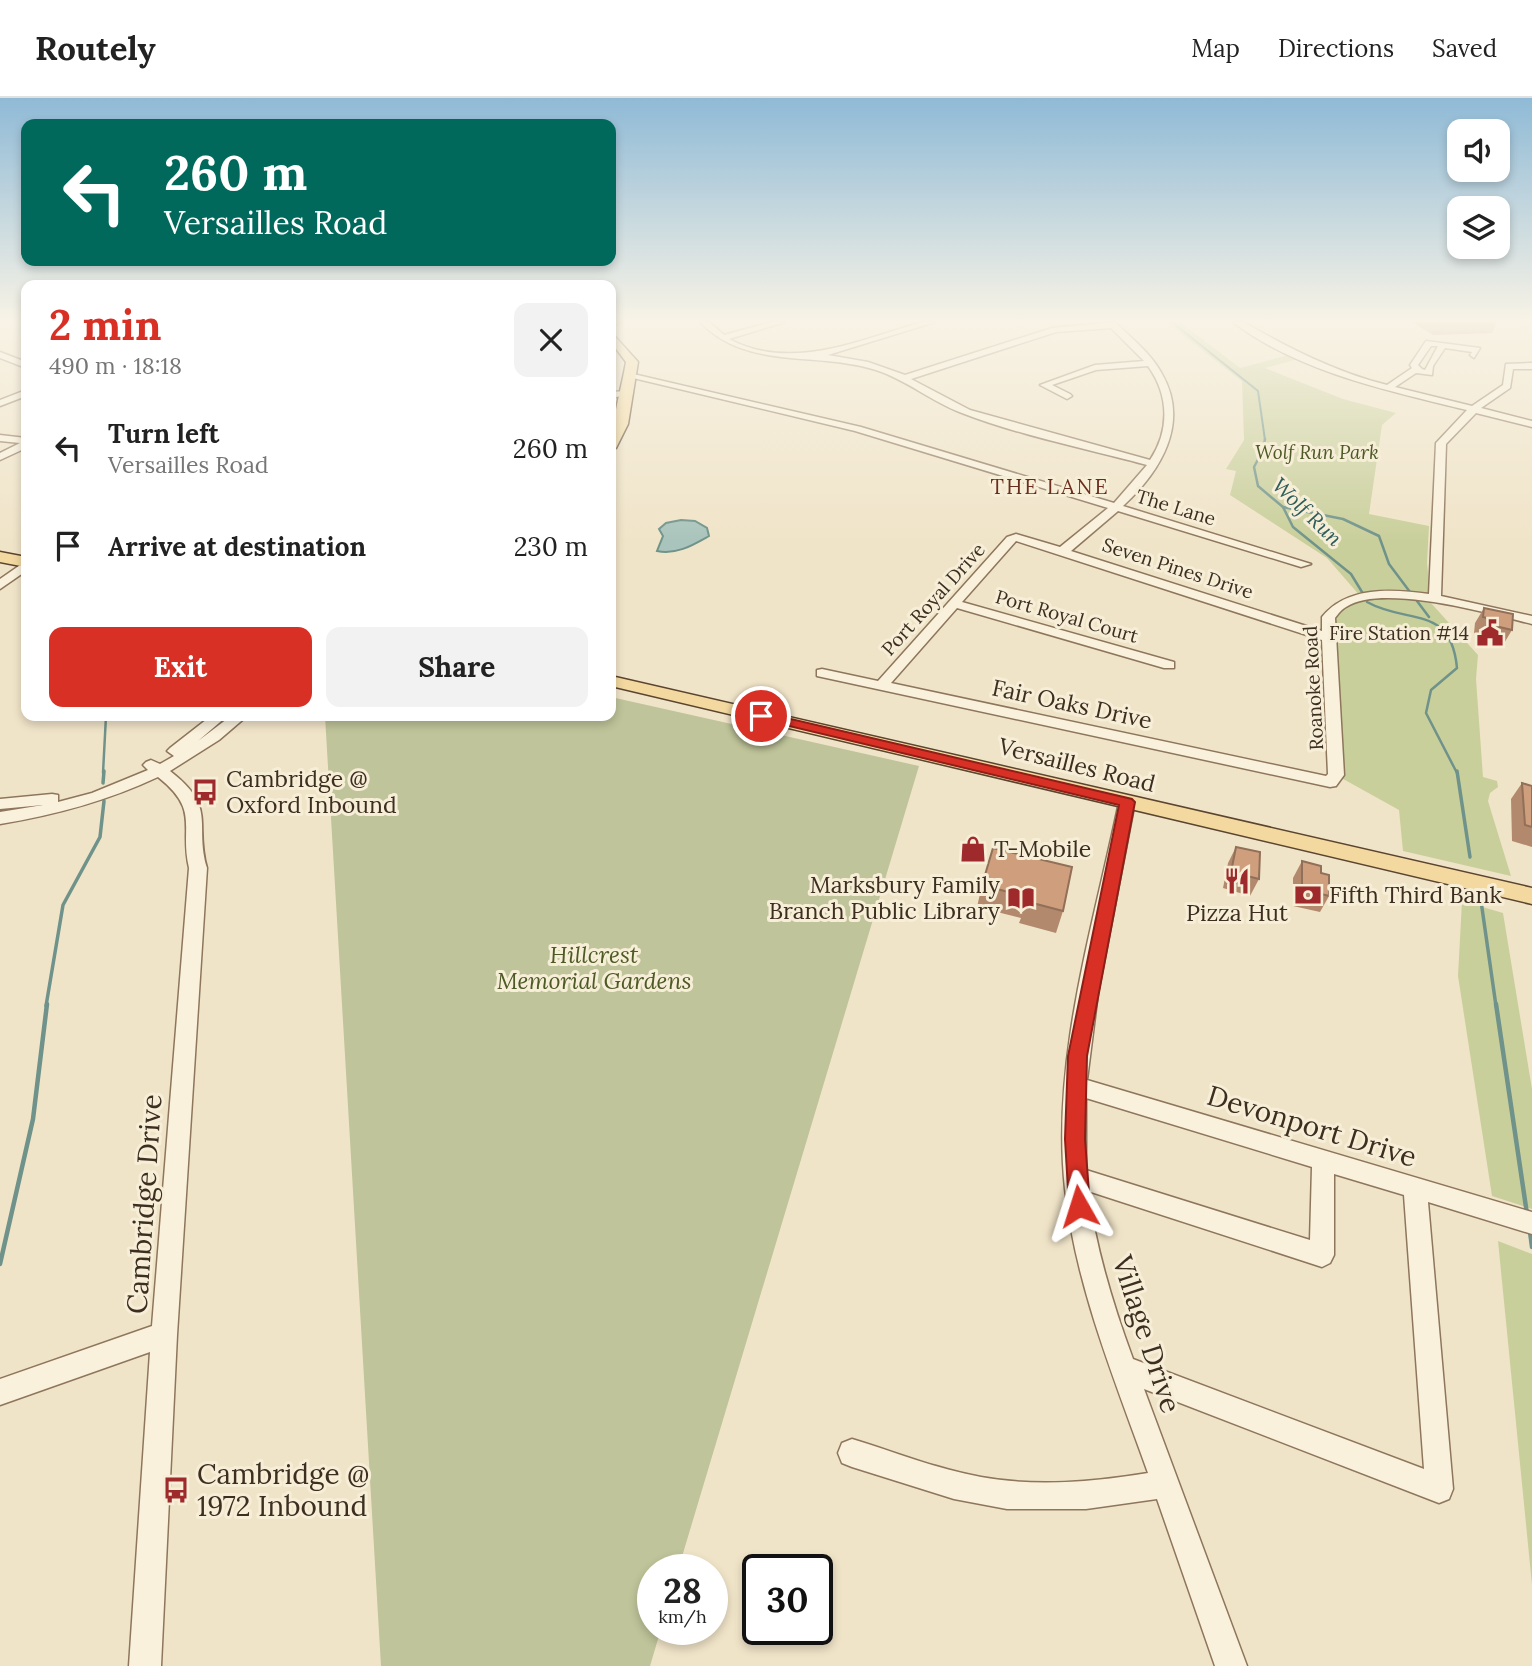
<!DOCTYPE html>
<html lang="en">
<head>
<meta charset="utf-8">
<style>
  body { margin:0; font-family:Lora,serif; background:#f2f2f2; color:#222; height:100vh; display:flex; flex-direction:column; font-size:26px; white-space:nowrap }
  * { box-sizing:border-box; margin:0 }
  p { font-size:23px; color:#767676 }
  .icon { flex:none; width:38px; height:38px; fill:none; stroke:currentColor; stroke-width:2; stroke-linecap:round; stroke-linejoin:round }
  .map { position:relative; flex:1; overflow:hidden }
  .side { position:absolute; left:21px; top:182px; width:595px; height:441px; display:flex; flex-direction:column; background:#fff; border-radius:14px; box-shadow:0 4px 10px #0003 }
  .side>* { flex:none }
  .top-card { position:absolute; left:21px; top:21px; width:595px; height:147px; border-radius:14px; box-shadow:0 4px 10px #0003; background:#00695c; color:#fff; overflow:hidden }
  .buttons { position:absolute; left:1447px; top:21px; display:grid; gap:14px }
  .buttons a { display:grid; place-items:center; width:63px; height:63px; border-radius:14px; background:#fff; box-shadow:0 4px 10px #0003; font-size:35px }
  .speed { position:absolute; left:637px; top:1456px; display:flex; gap:14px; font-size:35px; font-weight:700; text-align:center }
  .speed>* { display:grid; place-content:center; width:91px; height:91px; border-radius:50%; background:#fff; box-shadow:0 4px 10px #0003; line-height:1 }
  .speed small { font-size:18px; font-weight:400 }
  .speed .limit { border:4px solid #111; border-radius:10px; background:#fff; color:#111 }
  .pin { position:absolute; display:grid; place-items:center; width:60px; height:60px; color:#fff; margin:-30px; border:4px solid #fff; border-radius:50%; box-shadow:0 2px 7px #0007 }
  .me { position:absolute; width:77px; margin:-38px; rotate:354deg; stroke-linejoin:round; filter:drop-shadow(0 0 5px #0008) }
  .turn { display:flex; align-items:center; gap:24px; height:147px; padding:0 28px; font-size:32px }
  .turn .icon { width:91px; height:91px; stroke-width:2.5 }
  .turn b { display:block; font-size:49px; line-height:60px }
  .round { display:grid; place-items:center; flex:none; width:74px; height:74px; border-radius:14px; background:#f2f2f2 }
  .headline { display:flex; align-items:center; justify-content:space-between; height:119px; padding:0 28px }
  h1 { font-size:42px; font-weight:700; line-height:52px; color:#d93025 }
  .button { display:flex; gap:14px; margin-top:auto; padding:14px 28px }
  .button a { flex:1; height:80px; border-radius:14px; background:#d93025; color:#fff; font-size:28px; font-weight:700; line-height:80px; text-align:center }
  .button a+a { background:#f2f2f2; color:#222 }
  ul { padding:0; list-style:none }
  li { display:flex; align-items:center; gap:21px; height:98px; padding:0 28px }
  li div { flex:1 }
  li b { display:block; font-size:26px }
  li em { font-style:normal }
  header { display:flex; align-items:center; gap:42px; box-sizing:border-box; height:98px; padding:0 35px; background:#fff; border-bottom:2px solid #e0e0e0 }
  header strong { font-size:33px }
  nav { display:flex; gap:38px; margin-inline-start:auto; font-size:24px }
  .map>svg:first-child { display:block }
  .green { fill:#c9cf9b }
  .cemetery { fill:#bfc49a }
  .water { fill:#a9c4bc; stroke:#6f938a; stroke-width:2 }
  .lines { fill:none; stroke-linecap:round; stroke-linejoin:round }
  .stream-far3 { stroke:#6f938a; stroke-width:2 }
  .stream-far2 { stroke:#6f938a; stroke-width:2.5 }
  .stream-far1 { stroke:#6f938a; stroke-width:3.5 }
  .stream { stroke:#6f938a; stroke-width:4.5 }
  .minor-casing { stroke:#8d765c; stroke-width:3 }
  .major-casing { stroke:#5b4430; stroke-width:3 }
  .minor { fill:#faf1dc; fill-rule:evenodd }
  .major { fill:#f3d9a0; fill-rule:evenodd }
  .wall { fill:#b2896c }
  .building { fill:#cf9f7d; stroke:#916f58; stroke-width:2 }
  .route { fill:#d93025; stroke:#8d1f18; stroke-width:2 }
  .labels { text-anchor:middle; stroke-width:6; stroke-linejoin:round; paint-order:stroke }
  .far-park-label { font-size:19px; font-style:italic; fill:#4d5a26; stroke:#f7eed8 }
  .far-street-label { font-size:19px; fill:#3d2e20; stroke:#f7eed8 }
  .far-poi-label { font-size:19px; fill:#3d2e20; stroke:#f7eed8; text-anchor:end }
  .far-neighbourhood-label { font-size:21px; letter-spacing:2px; fill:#6b2e1e; stroke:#f7eed8 }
  .far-water-label { font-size:21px; font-style:italic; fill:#2f5d5a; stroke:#f7eed8 }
  .street-label { font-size:23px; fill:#3d2e20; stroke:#f7eed8 }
  .poi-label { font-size:23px; fill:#3d2e20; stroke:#f7eed8; text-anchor:start }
  .park-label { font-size:23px; font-style:italic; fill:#4d5a26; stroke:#f7eed8 }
  .near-street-label { font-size:28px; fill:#3d2e20; stroke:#f7eed8 }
  .near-poi-label { font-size:28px; fill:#3d2e20; stroke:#f7eed8; text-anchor:start }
</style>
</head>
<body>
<header>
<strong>Routely</strong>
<nav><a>Map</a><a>Directions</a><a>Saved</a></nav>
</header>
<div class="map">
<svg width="1532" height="1568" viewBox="0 0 1532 1568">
  <rect width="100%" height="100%" fill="#f0e4c8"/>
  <g class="green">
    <path d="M 1166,224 L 1180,224 L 1240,270 L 1289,257 L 1298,261 L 1265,270 L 1343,301 L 1396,315 L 1382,327 L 1369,416 L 1429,428 L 1427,465 L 1431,505 L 1478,557 L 1476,581 L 1483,679 L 1497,683 L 1498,689 L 1490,695 L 1488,703 L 1511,778 L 1403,753 L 1399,712 L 1336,677 L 1331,514 L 1361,499 L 1327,460 L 1230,397 L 1236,373 L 1226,371 L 1244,342 L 1242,283 Z"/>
    <path d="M 1462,803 L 1503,815 L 1532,991 L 1532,1111 L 1492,1098 L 1458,878 Z"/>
    <path d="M 1498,1143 L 1532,1156 L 1532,1487 Z"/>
  </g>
  <path class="cemetery" d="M 611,599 L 919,668 L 678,1472 L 653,1472 L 653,1531 L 661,1531 L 650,1568 L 381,1568 L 325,618 L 611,618 Z"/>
  <path class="water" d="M 681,422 L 695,423 L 707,430 L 709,438 C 693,447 677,457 657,453 L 663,438 L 659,431 L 666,425 Z"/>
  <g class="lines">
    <path class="stream-far3" d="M 1172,224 L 1258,293 L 1265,342"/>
    <g class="stream-far2">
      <path d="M 1265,341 L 1263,352 L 1254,369 L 1258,388 L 1283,409 L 1293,429 L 1351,476 L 1362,494"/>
      <path d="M 1283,409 L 1343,421 L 1379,438 L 1389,466 L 1410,494"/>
      <path d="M 1417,503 L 1429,519"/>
      <path d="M 1367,504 C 1408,527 1451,506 1457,570 L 1431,592 L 1426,615 L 1457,675"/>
      <path d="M 103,675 L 106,618"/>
    </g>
    <g class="stream-far1">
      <path d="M 1457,673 L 1470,759"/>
      <path d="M 103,685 L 104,673"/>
      <path d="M 1481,803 L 1496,908"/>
      <path d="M 46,908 L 63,807 L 100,739 L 104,703"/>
    </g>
    <g class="stream">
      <path d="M 1496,906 L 1527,1116"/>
      <path d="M 1530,1134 L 1532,1149"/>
      <path d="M 0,1166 L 33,1021 L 47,906"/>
    </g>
    <g class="minor-casing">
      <g id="minor">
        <path d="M 611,224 L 622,224 L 611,228 Z"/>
        <path d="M 700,224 L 709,224 L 724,237 L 771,224 L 785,224 L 729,241 C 791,274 860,242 922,224 L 935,224 L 828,257 L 868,264 L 905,277 L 1052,230 L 1115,224 C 1131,240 1151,255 1162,276 C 1190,325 1161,373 1123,408 L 1311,466 L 1301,469 L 1118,413 L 1071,453 L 1322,533 L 1322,519 C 1347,488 1392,491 1429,496 L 1436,345 L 1467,312 C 1390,293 1298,274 1233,224 L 1243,224 C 1289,250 1335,274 1387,287 L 1412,270 L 1410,267 L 1426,243 L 1480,250 L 1474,260 L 1470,257 L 1472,254 L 1445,250 L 1433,268 L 1432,277 L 1416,275 L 1395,289 L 1472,308 L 1503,287 L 1506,266 L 1532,265 L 1532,271 L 1513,271 L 1510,290 L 1481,310 L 1532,323 L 1532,329 L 1476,315 L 1446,346 L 1441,498 L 1532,518 L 1532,526 C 1491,516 1383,485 1346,509 C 1342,511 1338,516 1335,520 L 1344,677 L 1336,688 L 1330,689 L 817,578 L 817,572 L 822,571 L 878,583 L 1007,439 L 1016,436 L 1060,449 L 1108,410 L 855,333 L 629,279 L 629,275 L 861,329 L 1114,405 L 1147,367 C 1088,351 1018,337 962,315 C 932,304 907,282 876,272 C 817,253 747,273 700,224 ZM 1111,230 L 1144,263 L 1095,267 L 1040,287 L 1067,301 L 1072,298 L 1070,296 L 1052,287 L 1096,272 L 1148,268 C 1169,297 1170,332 1150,362 L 970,312 L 911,281 L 1056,234 ZM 1431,248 L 1438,248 L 1425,272 L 1422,271 L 1418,267 ZM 1016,443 L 1322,542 L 1328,676 L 1326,678 L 891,585 L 957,510 L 1164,570 L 1174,570 L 1174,564 L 962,504 Z"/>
        <path d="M 0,254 L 26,264 L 26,270 L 0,260 Z"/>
        <path d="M 26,292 L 26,298 L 0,308 L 0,302 Z"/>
        <path d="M 611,294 L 627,293 L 632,296 L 611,300 Z"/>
        <path d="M 0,337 L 26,340 L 26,350 L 0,362 L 0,355 L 20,345 L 0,343 Z"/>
        <path d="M 26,463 L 26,473 L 0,491 L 0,481 Z"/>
        <path d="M 211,618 L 227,618 L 198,643 L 231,618 L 247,618 L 219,642 L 170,673 C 218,710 194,725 207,770 L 177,1237 L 161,1568 L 129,1568 L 150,1254 L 0,1307 L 0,1281 L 152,1228 L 189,770 C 179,728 201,713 158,679 C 107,703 55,717 0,726 L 0,714 L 43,707 L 0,711 L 0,701 L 52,696 L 58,697 L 58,704 L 92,695 L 148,672 L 143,667 L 146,664 L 151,662 L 160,666 L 174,658 L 167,653 L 170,650 Z"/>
        <path d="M 1127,699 L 1135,704 L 1098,895 L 1087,982 L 1532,1114 L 1532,1136 L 1428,1104 L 1453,1391 L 1449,1401 L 1439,1405 L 1144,1291 L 1247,1568 L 1215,1568 L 1157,1401 L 1086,1411 L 1007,1411 L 954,1401 L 852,1369 L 842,1365 L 838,1355 L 842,1345 L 852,1341 C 895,1354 937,1371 981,1379 C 1036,1389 1093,1384 1148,1375 C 1115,1282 1076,1190 1065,1091 C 1051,961 1093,830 1119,704 ZM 1086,1000 L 1312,1069 L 1310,1142 L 1086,1072 ZM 1334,1076 L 1404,1097 L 1424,1371 L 1133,1261 C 1113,1207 1096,1151 1088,1093 L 1322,1169 L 1330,1165 L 1334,1157 Z"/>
      </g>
    </g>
    <g class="major-casing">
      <g id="major">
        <path d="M 611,234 L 638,264 L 628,326 L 616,350 L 611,351 C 610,330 622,288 626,264 L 611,244 Z"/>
        <path d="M 0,454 L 26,459 L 26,469 L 0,464 Z"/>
        <path d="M 611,578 L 1532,790 L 1532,806 L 611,588 Z"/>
      </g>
    </g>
    <use href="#minor" class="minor"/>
    <use href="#major" class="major"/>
  </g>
  <g class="wall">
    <path d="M 1412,224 L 1497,224 L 1492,235 L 1433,237 Z"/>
    <path d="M 1484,510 L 1512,532 L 1503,547 L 1478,541 L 1478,536 L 1474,535 L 1475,525 Z"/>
    <path d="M 1522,685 L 1532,688 L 1532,749 L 1512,743 L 1511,701 Z"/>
    <path d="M 1236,749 L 1259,781 L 1250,798 L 1223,790 L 1228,765 Z"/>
    <path d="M 993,750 L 1063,813 L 1056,835 L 1019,825 L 1021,820 L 977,809 L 982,787 Z"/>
    <path d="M 1302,763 L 1321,775 L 1329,798 L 1320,814 L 1293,808 L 1293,780 Z"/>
  </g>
  <g class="building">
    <path d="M 1484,510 L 1513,516 L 1512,532 L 1487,526 L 1487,520 L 1483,519 Z"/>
    <path d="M 1522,685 L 1532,688 L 1532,729 L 1525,727 Z"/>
    <path d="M 1236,749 L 1260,754 L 1259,781 L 1231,774 Z"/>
    <path d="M 993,750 L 1072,769 L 1063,813 L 1025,803 L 1027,799 L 982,787 Z"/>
    <path d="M 1302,763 L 1321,768 L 1321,775 L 1329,777 L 1329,798 L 1302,791 Z"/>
  </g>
  <linearGradient id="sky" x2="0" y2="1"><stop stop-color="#8fbad6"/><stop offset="0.5" stop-color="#f8f3e6"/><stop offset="1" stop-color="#f8f3e6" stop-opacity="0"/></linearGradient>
  <rect width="1532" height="444" fill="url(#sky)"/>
  <path class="route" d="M 761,614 L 1132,701 L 1135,704 L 1087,958 L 1085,1041 L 1090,1108 L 1087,1115 L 1079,1118 L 1072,1115 L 1069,1108 L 1065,1041 L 1068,958 L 1119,707 L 756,620 L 756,615 Z"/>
  <defs>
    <g id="civic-bare" transform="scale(2.1)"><path d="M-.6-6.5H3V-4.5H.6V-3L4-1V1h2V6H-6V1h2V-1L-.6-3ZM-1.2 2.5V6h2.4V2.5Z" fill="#9e2a2b" stroke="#f7eed8" stroke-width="2.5" paint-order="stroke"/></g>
    <g id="bus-bare" transform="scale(2.1)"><path d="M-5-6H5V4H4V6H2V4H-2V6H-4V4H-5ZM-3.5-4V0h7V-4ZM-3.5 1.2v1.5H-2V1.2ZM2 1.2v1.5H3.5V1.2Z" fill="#9e2a2b" stroke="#f7eed8" stroke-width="2.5" paint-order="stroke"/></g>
    <g id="shop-bare" transform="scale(2.1)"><path d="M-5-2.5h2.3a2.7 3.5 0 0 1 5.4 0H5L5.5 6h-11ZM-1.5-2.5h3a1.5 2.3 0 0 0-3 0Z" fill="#9e2a2b" stroke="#f7eed8" stroke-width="2.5" paint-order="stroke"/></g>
    <g id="restaurant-bare" transform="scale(2.1)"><path d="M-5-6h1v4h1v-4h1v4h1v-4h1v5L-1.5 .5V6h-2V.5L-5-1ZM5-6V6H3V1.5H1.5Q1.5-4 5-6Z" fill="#9e2a2b" stroke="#f7eed8" stroke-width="2.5" paint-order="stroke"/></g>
    <g id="bank-bare" transform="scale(2.1)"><path d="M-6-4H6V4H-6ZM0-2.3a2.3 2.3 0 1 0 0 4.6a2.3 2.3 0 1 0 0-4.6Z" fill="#9e2a2b" stroke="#f7eed8" stroke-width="2.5" paint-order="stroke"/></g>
    <g id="library-bare" transform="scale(2.1)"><path d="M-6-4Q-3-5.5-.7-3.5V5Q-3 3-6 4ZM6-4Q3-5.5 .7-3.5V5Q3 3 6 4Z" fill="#9e2a2b" stroke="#f7eed8" stroke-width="2.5" paint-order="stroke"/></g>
  </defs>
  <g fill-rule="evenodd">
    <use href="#civic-bare" x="1490" y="535"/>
    <use href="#bus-bare" x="205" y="694"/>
    <use href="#shop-bare" x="973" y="751"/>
    <use href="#restaurant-bare" x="1237" y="783"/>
    <use href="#bank-bare" x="1308" y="797"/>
    <use href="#library-bare" x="1021" y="800"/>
    <use href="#bus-bare" x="176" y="1392"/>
  </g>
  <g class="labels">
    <g class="far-park-label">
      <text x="1317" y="361">Wolf Run Park</text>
    </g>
    <g class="far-street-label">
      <text transform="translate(1176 409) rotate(17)" y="7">The Lane</text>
      <text transform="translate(1178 470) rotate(18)" y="7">Seven Pines Drive</text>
      <text transform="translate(933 501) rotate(-48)" y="7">Port Royal Drive</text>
      <text transform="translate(1067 518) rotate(16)" y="7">Port Royal Court</text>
      <text transform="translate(1313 590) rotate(-93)" y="7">Roanoke Road</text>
    </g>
    <g class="far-poi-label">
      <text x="1469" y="542">Fire Station #14</text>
    </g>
    <g class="far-neighbourhood-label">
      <text x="1050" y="396">THE LANE</text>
    </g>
    <g class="far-water-label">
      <text transform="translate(1307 414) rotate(44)" y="7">Wolf Run</text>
    </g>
    <g class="street-label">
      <text transform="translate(1072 606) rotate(12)" y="8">Fair Oaks Drive</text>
      <text transform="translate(1077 667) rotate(14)" y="8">Versailles Road</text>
    </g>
    <g class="poi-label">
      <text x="226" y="689">Cambridge @<tspan x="226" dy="26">Oxford Inbound</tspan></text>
      <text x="994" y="759">T-Mobile</text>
      <text x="1000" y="795" text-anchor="end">Marksbury Family<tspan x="1000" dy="26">Branch Public Library</tspan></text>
      <text x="1329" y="805">Fifth Third Bank</text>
      <text x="1237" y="823" text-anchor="middle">Pizza Hut</text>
    </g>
    <g class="park-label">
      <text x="594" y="865">Hillcrest<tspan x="594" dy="26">Memorial Gardens</tspan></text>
    </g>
    <g class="near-street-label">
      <text transform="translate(1312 1028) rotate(17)" y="10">Devonport Drive</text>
      <text transform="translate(144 1106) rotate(-86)" y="10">Cambridge Drive</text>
      <text transform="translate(1147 1236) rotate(72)" y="10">Village Drive</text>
    </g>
    <g class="near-poi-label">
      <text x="197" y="1386">Cambridge @<tspan x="197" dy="32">1972 Inbound</tspan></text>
    </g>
  </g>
</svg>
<div class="buttons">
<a><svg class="icon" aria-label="sound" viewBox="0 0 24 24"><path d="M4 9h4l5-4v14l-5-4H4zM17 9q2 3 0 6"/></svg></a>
<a><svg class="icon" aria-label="layers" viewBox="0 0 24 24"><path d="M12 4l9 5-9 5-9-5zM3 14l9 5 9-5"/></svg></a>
</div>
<div class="speed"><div>28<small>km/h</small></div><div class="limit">30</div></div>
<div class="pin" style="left:761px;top:618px;background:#d93025"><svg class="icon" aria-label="arrive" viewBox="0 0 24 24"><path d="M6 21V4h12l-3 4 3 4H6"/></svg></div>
<svg class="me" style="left:1079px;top:1108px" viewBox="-20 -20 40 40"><path d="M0-17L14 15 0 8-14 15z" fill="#d93025" stroke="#fff" stroke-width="4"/></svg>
<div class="top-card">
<div class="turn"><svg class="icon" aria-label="left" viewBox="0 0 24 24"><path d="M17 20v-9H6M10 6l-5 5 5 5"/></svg><div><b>260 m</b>Versailles Road</div></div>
</div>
<section class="side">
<div class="headline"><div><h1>2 min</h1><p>490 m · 18:18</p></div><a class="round"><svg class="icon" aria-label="close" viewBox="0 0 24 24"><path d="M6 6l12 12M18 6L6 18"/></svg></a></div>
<ul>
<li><svg class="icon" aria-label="left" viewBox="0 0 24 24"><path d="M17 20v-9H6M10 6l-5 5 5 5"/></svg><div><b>Turn left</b><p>Versailles Road</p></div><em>260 m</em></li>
<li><svg class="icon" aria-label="arrive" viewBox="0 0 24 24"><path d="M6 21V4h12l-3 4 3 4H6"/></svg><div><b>Arrive at destination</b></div><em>230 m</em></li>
</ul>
<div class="button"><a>Exit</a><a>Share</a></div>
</section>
</div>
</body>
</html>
